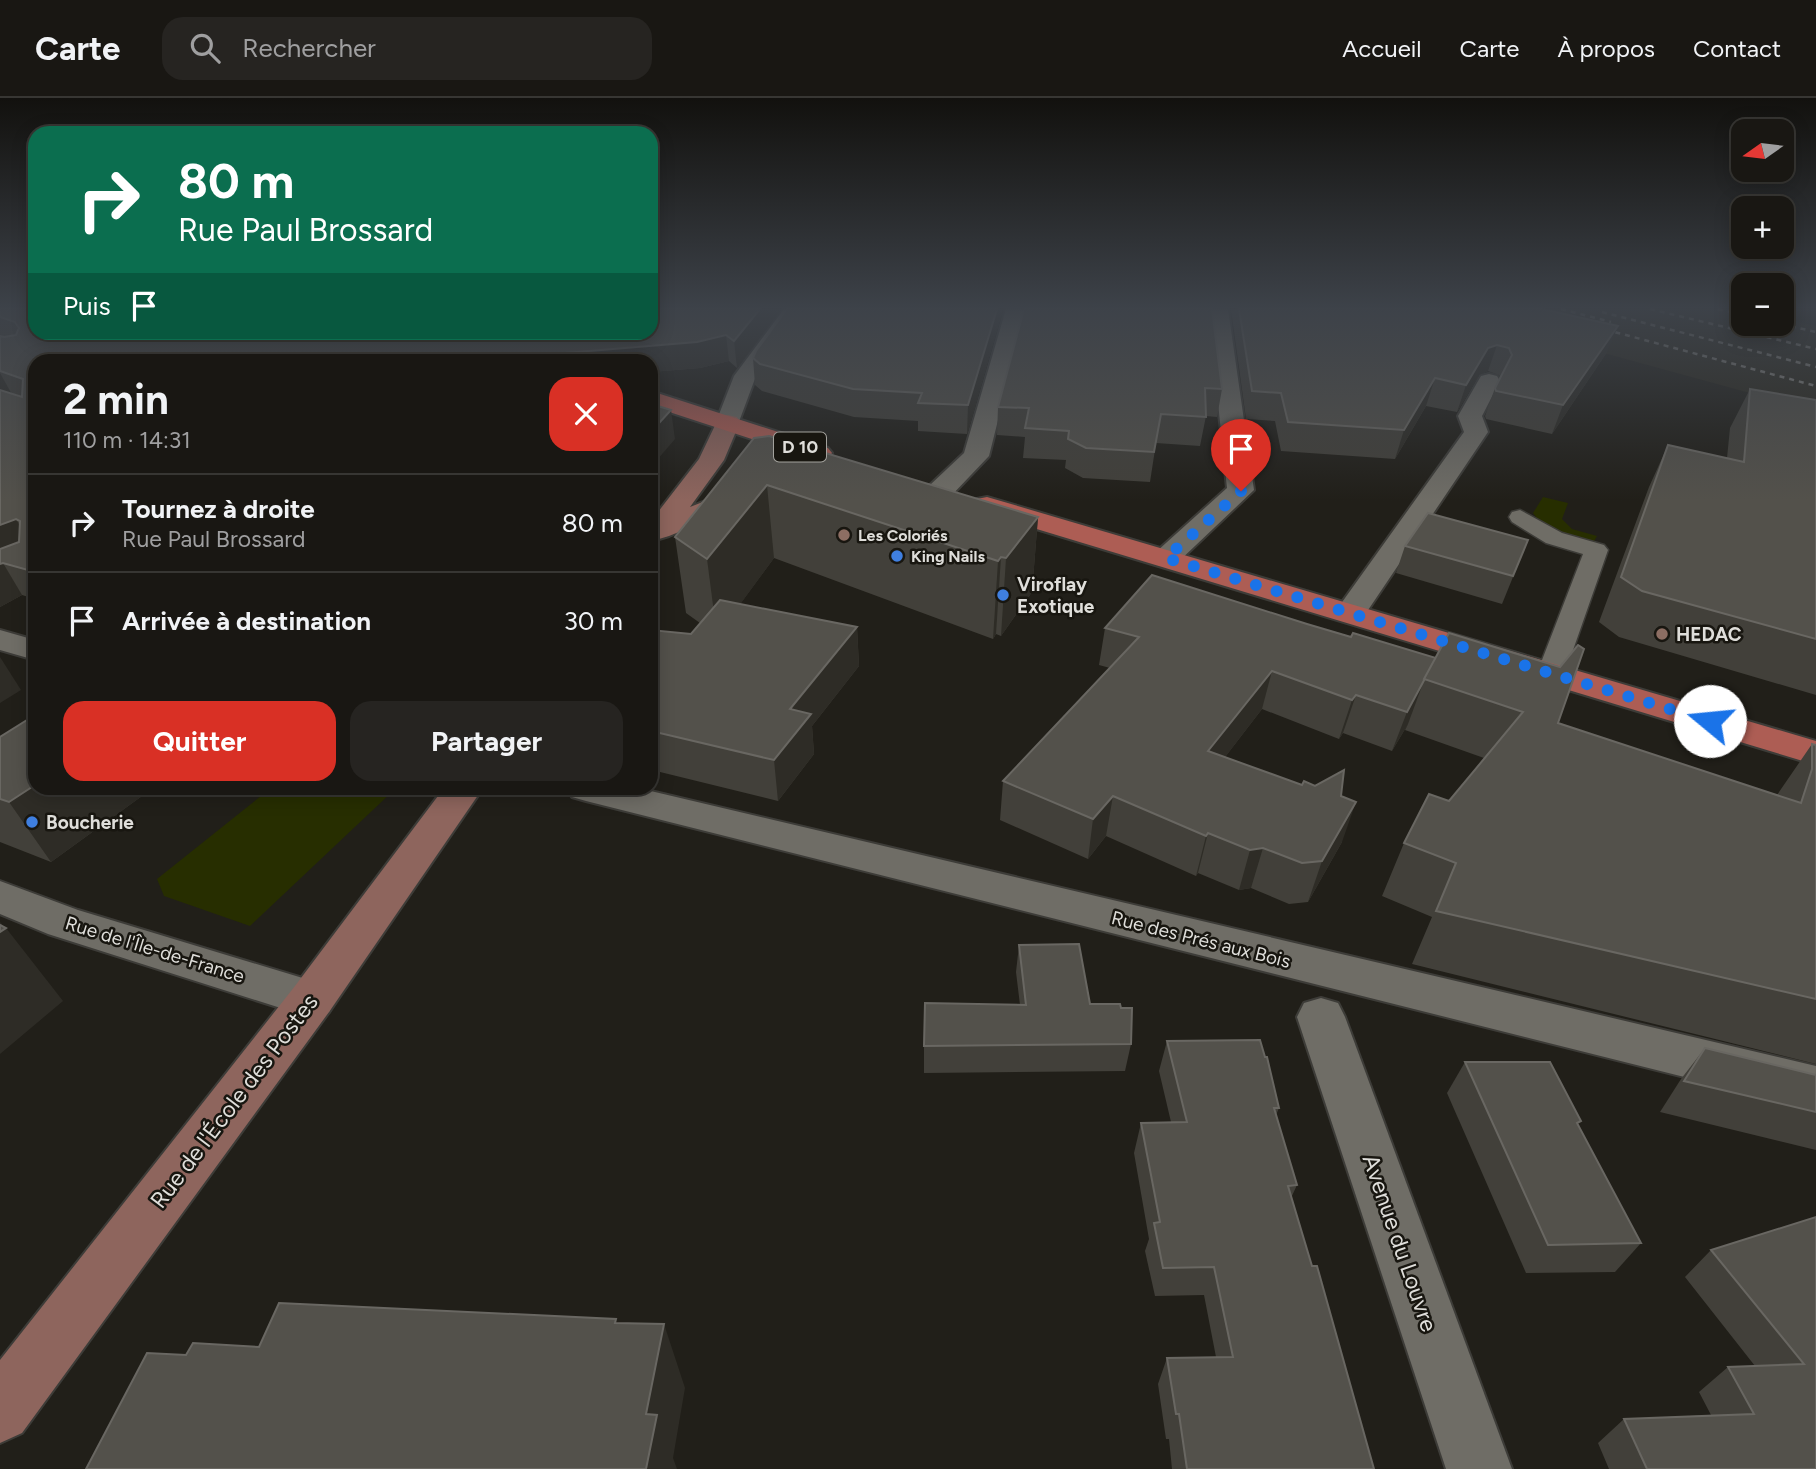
<!DOCTYPE html>
<html lang="fr">
<head>
<meta charset="utf-8">
<style>
  body { margin:0; font-family:Figtree,sans-serif; background:#262421; color:#f1f3f6; height:100vh; display:flex; flex-direction:column; font-size:26px; white-space:nowrap }
  * { box-sizing:border-box; margin:0 }
  p { font-size:23px; color:#9f9fa0 }
  .icon { flex:none; width:38px; height:38px; fill:none; stroke:currentColor; stroke-width:2; stroke-linecap:round; stroke-linejoin:round }
  .map { position:relative; flex:1; overflow:hidden }
  .side { position:absolute; left:28px; top:256px; width:630px; height:441px; display:flex; flex-direction:column; background:#191713; border-radius:21px; box-shadow:0 4px 18px #0003,0 0 0 2px #373633 }
  .side>* { flex:none }
  .hud { position:absolute; left:28px; top:28px; width:630px; height:214px; border-radius:21px; box-shadow:0 4px 18px #0003,0 0 0 2px #373633; background:#0b6e4f; color:#fff; overflow:hidden }
  .needle { width:46px; rotate:256deg }
  .controls { position:absolute; left:1731px; top:21px; display:grid; gap:14px }
  .controls a { display:grid; place-items:center; width:63px; height:63px; border-radius:14px; background:#191713; box-shadow:0 4px 18px #0003,0 0 0 2px #373633; font-size:35px }
  .pin { position:absolute; display:grid; place-items:center; width:60px; height:60px; color:#fff; margin:-72px -30px; border-radius:50% 50% 50% 0; rotate:-45deg; box-shadow:0 0 7px #0007 }
  .pin .icon { rotate:45deg }
  .me { position:absolute; width:77px; margin:-38px; rotate:287deg; stroke-linejoin:round; filter:drop-shadow(0 0 5px #0008) }
  .turn { display:flex; align-items:center; gap:24px; height:147px; padding:0 35px; font-size:32px }
  .turn .icon { width:91px; height:91px; stroke-width:2.5 }
  .turn b { display:block; font-size:49px; line-height:60px }
  .then { display:flex; align-items:center; height:66px; padding:0 35px; background:#0003; gap:14px; font-size:26px }
  .round { display:grid; place-items:center; flex:none; width:74px; height:74px; border-radius:21px; background:#262421 }
  .overview { display:flex; align-items:center; justify-content:space-between; height:119px; padding:0 35px }
  h1 { font-size:42px; font-weight:700; line-height:52px }
  .primary-button { display:flex; gap:14px; margin-top:auto; padding:14px 35px }
  .primary-button a { flex:1; height:80px; border-radius:21px; background:#d93025; color:#fff; font-size:28px; font-weight:700; line-height:80px; text-align:center }
  .primary-button a+a { background:#262421; color:#f1f3f6 }
  ul { padding:0; list-style:none }
  li { display:flex; align-items:center; gap:21px; height:98px; padding:0 35px; border-top:2px solid #373633 }
  li div { flex:1 }
  li b { display:block; font-size:26px }
  li em { font-style:normal }
  header { display:flex; align-items:center; gap:42px; box-sizing:border-box; height:98px; padding:0 35px; background:#191713; border-bottom:2px solid #373633 }
  header strong { font-size:33px }
  nav { display:flex; gap:38px; margin-inline-start:auto; font-size:24px }
  .search { width:490px; height:63px; background:#262421; display:flex; align-items:center; gap:18px; box-sizing:border-box; padding:0 24px; border-radius:21px; color:#9f9fa0; font-size:26px }
  .map>svg:first-child { display:block }
  .built { fill:#2c291e }
  .green { fill:#272e00 }
  .lines { fill:none; stroke-linecap:round; stroke-linejoin:round }
  .service-casing { stroke:#3d3c38; stroke-width:3 }
  .minor-casing { stroke:#3d3c38; stroke-width:4 }
  .secondary-casing { stroke:#3d3c38; stroke-width:4 }
  .primary-casing { stroke:#3d3c38; stroke-width:4 }
  .service { fill:#6f6d66; fill-rule:evenodd }
  .minor { fill:#6f6d66; fill-rule:evenodd }
  .secondary { fill:#8e655d; fill-rule:evenodd }
  .primary { fill:#ad5d54; fill-rule:evenodd }
  .rail { stroke:#8f8d88; stroke-width:2.5; stroke-dasharray:5 5; stroke-linecap:butt }
  .wall { fill:#42403a }
  .shaded-wall { fill:#2e2c26 }
  .building { fill:#53514b; stroke:#696762; stroke-width:2 }
  .route { stroke:#1a73e8; stroke-width:12; stroke-dasharray:0 21.6 }
  .education-dot { fill:#8d6e63; stroke:#181610; stroke-width:2.5 }
  .shop-dot { fill:#3f7fe0; stroke:#181610; stroke-width:2.5 }
  .labels { text-anchor:middle; stroke-width:5; stroke-linejoin:round; paint-order:stroke }
  .far-poi-label { font-size:16px; font-weight:bold; fill:#dfdeda; stroke:#181610; text-anchor:start }
  .shield { fill:#181610; stroke:#a3a29d; stroke-width:2 }
  .shield-label { font-size:18px; font-weight:bold; fill:#dfdeda }
  .poi-label { font-size:19px; font-weight:bold; fill:#dfdeda; stroke:#181610; text-anchor:start }
  .street-label { font-size:19px; fill:#dfdeda; stroke:#181610 }
  .near-street-label { font-size:23px; fill:#dfdeda; stroke:#181610 }
</style>
</head>
<body>
<header>
<strong>Carte</strong>
<div class="search"><svg class="icon" aria-label="search" viewBox="0 0 24 24"><circle cx="10" cy="10" r="6"/><path d="M15 15l6 6"/></svg>Rechercher</div>
<nav><a>Accueil</a><a>Carte</a><a>À propos</a><a>Contact</a></nav>
</header>
<div class="map">
<svg width="1816" height="1371" viewBox="0 0 1816 1371">
  <rect width="100%" height="100%" fill="#211f19"/>
  <path class="built" d="M 1426,211 L 1743,211 L 1743,226 L 1782,226 L 1782,220 L 1816,228 L 1816,313 L 1567,245 Z"/>
  <g class="green">
    <path d="M 1543,399 L 1568,405 L 1562,421 L 1572,431 L 1597,438 L 1592,447 L 1542,427 L 1533,415 Z"/>
    <path d="M 271,690 L 382,690 L 393,693 L 250,828 L 164,798 L 157,781 Z"/>
  </g>
  <g class="lines">
    <g class="service-casing">
      <path id="service" d="M 1520,412 L 1562,435 L 1604,447 L 1608,452 L 1565,575 L 1561,581 L 1551,583 L 1541,581 L 1537,575 L 1583,456 L 1546,445 L 1512,424 L 1509,419 L 1512,414 Z"/>
    </g>
    <g class="minor-casing">
      <g id="minor">
        <path d="M 784,211 L 804,211 L 756,278 L 737,329 L 728,331 L 719,329 L 716,324 L 734,278 Z"/>
        <path d="M 1006,211 L 1026,211 L 989,358 L 950,399 L 940,401 L 930,399 L 927,393 L 930,387 L 964,355 Z"/>
        <path d="M 1208,211 L 1228,211 L 1254,392 L 1176,466 L 1166,469 L 1156,466 L 1151,460 L 1156,454 L 1227,390 Z"/>
        <path d="M 1489,276 L 1497,278 L 1500,283 L 1482,318 L 1488,334 L 1362,521 L 1351,524 L 1340,521 L 1335,514 L 1464,334 L 1458,318 L 1481,278 Z"/>
        <path d="M 0,532 L 35,542 L 35,562 L 0,552 Z"/>
        <path d="M 567,690 L 638,690 L 1816,968 L 1816,1012 L 586,703 L 572,699 Z"/>
        <path d="M 0,783 L 78,812 L 329,888 L 336,901 L 329,914 L 312,920 L 48,836 L 0,816 Z"/>
        <path d="M 1321,900 L 1338,905 L 1345,919 L 1512,1371 L 1446,1371 L 1297,919 L 1304,905 Z"/>
      </g>
    </g>
    <g class="secondary-casing">
      <g id="secondary">
        <path d="M 728,317 L 737,319 L 740,324 L 724,362 L 690,409 L 728,394 L 738,392 L 748,394 L 752,400 L 748,406 L 669,438 L 659,441 L 651,439 L 651,423 L 699,361 L 719,319 Z"/>
        <path d="M 444,690 L 483,690 L 329,914 L 22,1335 L 0,1345 L 0,1262 L 295,888 Z"/>
      </g>
    </g>
    <g class="primary-casing">
      <g id="primary">
        <path d="M 651,293 L 828,350 L 832,355 L 828,360 L 819,363 L 810,360 L 651,308 Z"/>
        <path d="M 987,399 L 1816,643 L 1816,667 L 977,413 L 973,407 L 977,401 Z"/>
      </g>
    </g>
    <use href="#service" class="service"/>
    <use href="#minor" class="minor"/>
    <use href="#secondary" class="secondary"/>
    <use href="#primary" class="primary"/>
    <g class="rail">
      <path d="M 1561,211 L 1611,224"/>
      <path d="M 1650,211 L 1816,251"/>
      <path d="M 1718,211 L 1743,217"/>
      <path d="M 1602,214 L 1816,269"/>
      <path d="M 1781,226 L 1816,234"/>
      <path d="M 1596,229 L 1816,288"/>
    </g>
  </g>
  <g class="wall">
    <path d="M 0,211 L 35,234 L 474,234 L 475,238 L 489,238 L 476,234 L 651,234 L 651,211 L 782,211 L 737,270 L 729,263 L 700,270 L 651,274 L 651,262 L 35,262 L 35,501 L 22,497 L 0,509 Z"/>
    <path d="M 1003,211 L 967,336 L 918,333 L 918,323 L 854,319 L 762,293 L 755,287 L 753,260 Z"/>
    <path d="M 1024,211 L 1222,291 L 1217,319 L 1206,318 L 1200,348 L 1156,345 L 1150,384 L 1083,380 L 1065,370 L 1066,362 L 1023,360 L 1025,339 L 997,337 L 998,309 Z"/>
    <path d="M 1231,211 L 1542,211 L 1607,254 L 1552,336 L 1486,321 L 1485,318 L 1495,290 L 1500,279 L 1499,277 L 1488,273 L 1479,277 L 1457,314 L 1426,308 L 1395,361 L 1281,353 L 1275,323 L 1246,321 Z"/>
    <path d="M 1750,291 L 1816,302 L 1816,597 L 1619,539 L 1599,524 L 1649,389 L 1668,347 L 1727,360 L 1730,330 Z"/>
    <path d="M 754,340 L 1038,419 L 1032,494 L 1001,538 L 996,536 L 993,541 L 774,460 L 740,506 L 857,529 L 859,568 L 812,628 L 814,656 L 778,703 L 656,673 L 651,679 L 651,532 L 691,536 L 700,525 L 686,515 L 675,439 Z"/>
    <path d="M 1528,442 L 1502,506 L 1396,475 L 1405,448 Z"/>
    <path d="M 1152,477 L 1558,625 L 1777,697 L 1812,646 L 1816,647 L 1816,966 L 1412,866 L 1432,819 L 1382,798 L 1404,745 L 1449,703 L 1484,660 L 1405,632 L 1408,626 L 1392,653 L 1343,635 L 1339,641 L 1262,611 L 1225,659 L 1302,687 L 1341,698 L 1342,744 L 1308,804 L 1289,806 L 1251,790 L 1239,792 L 1198,775 L 1196,778 L 1106,738 L 1088,761 L 1000,722 L 1003,683 L 1110,570 L 1099,567 L 1105,530 Z"/>
    <path d="M 0,639 L 35,690 L 153,690 L 51,764 L 0,744 Z"/>
    <path d="M 1019,847 L 1090,906 L 1131,946 L 1125,973 L 924,975 L 924,948 L 1020,907 L 1016,874 Z"/>
    <path d="M 1167,943 L 1279,1010 L 1276,1017 L 1297,1087 L 1291,1100 L 1374,1371 L 1172,1371 L 1169,1341 L 1166,1341 L 1158,1286 L 1167,1260 L 1216,1259 L 1204,1197 L 1155,1198 L 1145,1153 L 1149,1141 L 1134,1055 L 1141,1025 L 1171,1024 L 1159,973 Z"/>
    <path d="M 1705,950 L 1816,977 L 1816,1052 L 1660,1014 L 1681,981 Z"/>
    <path d="M 1465,964 L 1578,1027 L 1641,1145 L 1615,1174 L 1526,1175 L 1447,995 Z"/>
    <path d="M 1816,1119 L 1816,1371 L 1609,1371 L 1598,1345 L 1624,1321 L 1711,1317 L 1699,1294 L 1728,1269 L 1755,1268 L 1685,1179 L 1711,1152 Z"/>
  </g>
  <g class="shaded-wall">
    <path d="M 760,211 L 782,211 L 737,270 L 734,243 Z"/>
    <path d="M 997,211 L 1003,211 L 967,336 L 968,307 Z"/>
    <path d="M 1618,228 L 1607,254 L 1552,336 L 1563,307 Z"/>
    <path d="M 468,234 L 474,234 L 479,255 Z"/>
    <path d="M 726,237 L 729,263 L 700,270 L 651,274 L 651,262 L 506,262 L 505,260 Z"/>
    <path d="M 1497,247 L 1488,273 L 1479,277 L 1457,314 L 1466,287 L 1488,250 Z"/>
    <path d="M 0,275 L 14,300 L 0,307 Z"/>
    <path d="M 1435,280 L 1426,308 L 1395,361 L 1404,332 Z"/>
    <path d="M 671,312 L 675,341 L 651,369 L 651,334 Z"/>
    <path d="M 767,387 L 774,460 L 717,538 L 707,461 Z"/>
    <path d="M 1038,419 L 1032,494 L 1001,538 L 1006,460 Z"/>
    <path d="M 16,421 L 34,453 L 0,466 L 0,427 Z"/>
    <path d="M 1001,459 L 996,536 L 993,541 L 998,463 Z"/>
    <path d="M 3,465 L 22,497 L 0,509 L 0,466 Z"/>
    <path d="M 857,529 L 859,568 L 812,628 L 814,656 L 778,703 L 774,662 L 790,611 Z"/>
    <path d="M 0,559 L 21,592 L 0,605 Z"/>
    <path d="M 1272,573 L 1262,611 L 1199,693 L 1208,653 Z"/>
    <path d="M 1422,588 L 1408,626 L 1392,653 L 1407,614 Z"/>
    <path d="M 1356,597 L 1343,635 L 1339,641 L 1352,602 Z"/>
    <path d="M 651,649 L 656,673 L 651,679 Z"/>
    <path d="M 35,687 L 35,690 L 153,690 L 51,764 L 9,704 Z"/>
    <path d="M 1113,698 L 1106,738 L 1088,761 L 1093,721 Z"/>
    <path d="M 1356,704 L 1342,744 L 1308,804 L 1322,763 Z"/>
    <path d="M 1208,735 L 1198,775 L 1196,778 L 1206,738 Z"/>
    <path d="M 1263,750 L 1251,790 L 1239,792 L 1250,752 Z"/>
    <path d="M 0,824 L 5,830 L 6,830 L 63,903 L 0,956 Z"/>
    <path d="M 664,1226 L 685,1290 L 673,1360 L 677,1371 L 646,1371 L 646,1316 Z"/>
  </g>
  <g class="building">
    <path d="M 0,211 L 35,211 L 35,234 L 468,234 L 470,238 L 536,238 L 539,236 L 538,234 L 651,234 L 651,211 L 760,211 L 734,243 L 726,237 L 697,244 L 505,260 L 513,262 L 35,262 L 35,474 L 3,465 L 0,466 L 0,451 L 19,444 L 20,423 L 16,421 L 0,427 L 0,292 L 22,299 L 23,281 L 0,273 L 0,238 L 4,239 L 16,237 L 19,230 L 15,224 L 0,219 Z"/>
    <path d="M 787,211 L 997,211 L 968,307 L 918,305 L 922,295 L 853,291 L 760,266 L 753,260 L 756,253 Z"/>
    <path d="M 1024,211 L 1212,211 L 1222,291 L 1205,290 L 1206,319 L 1161,316 L 1154,354 L 1086,350 L 1068,341 L 1069,333 L 1025,330 L 1029,310 L 998,309 Z"/>
    <path d="M 1239,211 L 1542,211 L 1618,228 L 1563,307 L 1496,293 L 1495,290 L 1512,257 L 1509,250 L 1497,247 L 1488,250 L 1466,287 L 1435,280 L 1404,332 L 1288,324 L 1281,295 L 1252,293 Z"/>
    <path d="M 1750,291 L 1816,302 L 1816,541 L 1642,493 L 1621,479 L 1668,347 L 1744,364 Z"/>
    <path d="M 651,306 L 671,312 L 651,334 Z"/>
    <path d="M 769,338 L 1038,419 L 1006,460 L 1001,459 L 998,463 L 767,387 L 707,461 L 675,439 L 754,340 Z"/>
    <path d="M 1428,415 L 1528,442 L 1513,478 L 1405,448 Z"/>
    <path d="M 1152,477 L 1307,526 L 1351,539 L 1353,535 L 1436,560 L 1407,614 L 1356,597 L 1352,602 L 1272,573 L 1208,653 L 1302,687 L 1304,683 L 1315,688 L 1344,672 L 1341,698 L 1356,704 L 1322,763 L 1302,765 L 1263,750 L 1250,752 L 1208,735 L 1206,738 L 1113,698 L 1093,721 L 1003,683 L 1139,539 L 1105,530 Z"/>
    <path d="M 720,502 L 857,529 L 790,611 L 811,616 L 774,662 L 651,633 L 651,532 L 691,536 Z"/>
    <path d="M 1449,535 L 1560,569 L 1578,547 L 1584,551 L 1558,625 L 1801,705 L 1812,671 L 1812,646 L 1816,647 L 1816,901 L 1436,813 L 1456,765 L 1404,745 L 1429,696 L 1449,703 L 1523,614 L 1424,581 Z"/>
    <path d="M 35,617 L 35,687 L 9,704 L 0,701 L 0,639 Z"/>
    <path d="M 0,827 L 6,830 L 0,834 Z"/>
    <path d="M 1079,846 L 1090,906 L 1120,906 L 1121,910 L 1132,910 L 1131,946 L 924,948 L 925,905 L 1026,907 L 1019,847 Z"/>
    <path d="M 1260,942 L 1265,959 L 1267,959 L 1279,1010 L 1274,1010 L 1297,1087 L 1288,1088 L 1312,1168 L 1317,1168 L 1374,1371 L 1187,1371 L 1179,1316 L 1176,1316 L 1167,1260 L 1233,1259 L 1214,1169 L 1163,1170 L 1154,1125 L 1160,1124 L 1141,1025 L 1187,1024 L 1167,943 Z"/>
    <path d="M 1705,950 L 1816,977 L 1816,1014 L 1684,983 Z"/>
    <path d="M 1465,964 L 1550,964 L 1581,1023 L 1577,1025 L 1641,1145 L 1548,1147 Z"/>
    <path d="M 1816,1119 L 1816,1371 L 1647,1371 L 1624,1321 L 1754,1316 L 1728,1269 L 1804,1266 L 1711,1152 Z"/>
    <path d="M 279,1205 L 616,1221 L 615,1225 L 664,1226 L 646,1316 L 657,1317 L 646,1371 L 86,1371 L 147,1255 L 186,1257 L 193,1245 L 259,1249 Z"/>
  </g>
  <linearGradient id="sky" x2="0" y2="1"><stop stop-color="#12110e"/><stop offset="0.52" stop-color="#3d4249"/><stop offset="1" stop-color="#3d4249" stop-opacity="0"/></linearGradient>
  <rect width="1816" height="403" fill="url(#sky)"/>
  <g class="lines">
    <path class="route" d="M 1241,393 L 1166,460 L 1710,623"/>
  </g>
  <g class="education-dot">
    <circle cx="844" cy="437" r="7"/>
    <circle cx="1662" cy="536" r="7"/>
  </g>
  <g class="shop-dot">
    <circle cx="897" cy="458" r="7"/>
    <circle cx="1003" cy="497" r="7"/>
    <circle cx="32" cy="724" r="7"/>
  </g>
  <g class="labels">
    <g class="far-poi-label">
      <text x="858" y="443">Les Coloriés</text>
      <text x="911" y="464">King Nails</text>
    </g>
    <rect class="shield" x="774" y="334.5" width="52" height="29" rx="5"/>
    <g class="shield-label">
      <text x="800" y="355">D 10</text>
    </g>
    <g class="poi-label">
      <text x="1017" y="493">Viroflay<tspan x="1017" dy="22">Exotique</tspan></text>
      <text x="1676" y="543">HEDAC</text>
      <text x="46" y="731">Boucherie</text>
    </g>
    <g class="street-label">
      <text transform="translate(1201 841) rotate(14)" y="7">Rue des Prés aux Bois</text>
      <text transform="translate(155 851) rotate(17)" y="7">Rue de l'Île-de-France</text>
    </g>
    <g class="near-street-label">
      <text transform="translate(234 1003) rotate(-53)" y="8">Rue de l'École des Postes</text>
      <text transform="translate(1400 1145) rotate(71)" y="8">Avenue du Louvre</text>
    </g>
  </g>
</svg>
<div class="controls">
<a><svg class="needle" viewBox="-14 -14 28 28"><path d="M0-13l5 13h-10z" fill="#e53935"/><path d="M0 13l5-13h-10z" fill="#9f9fa0"/></svg></a>
<a>+</a>
<a>−</a>
</div>
<div class="pin" style="left:1241px;top:393px;background:#d93025"><svg class="icon" aria-label="arrive" viewBox="0 0 24 24"><path d="M6 21V4h12l-3 4 3 4H6"/></svg></div>
<svg class="me" style="left:1710px;top:623px" viewBox="-20 -20 40 40"><circle r="19" fill="#fff"/><path d="M0-13L10 11 0 6-10 11z" fill="#1a73e8"/></svg>
<div class="hud">
<div class="turn"><svg class="icon" aria-label="right" viewBox="0 0 24 24"><path d="M7 20v-9h11M14 6l5 5-5 5"/></svg><div><b>80 m</b>Rue Paul Brossard</div></div>
<div class="then">Puis<svg class="icon" aria-label="arrive" viewBox="0 0 24 24"><path d="M6 21V4h12l-3 4 3 4H6"/></svg></div>
</div>
<section class="side">
<div class="overview"><div><h1>2 min</h1><p>110 m · 14:31</p></div><a class="round" style="background:#d93025;color:#fff"><svg class="icon" aria-label="close" viewBox="0 0 24 24"><path d="M6 6l12 12M18 6L6 18"/></svg></a></div>
<ul>
<li><svg class="icon" aria-label="right" viewBox="0 0 24 24"><path d="M7 20v-9h11M14 6l5 5-5 5"/></svg><div><b>Tournez à droite</b><p>Rue Paul Brossard</p></div><em>80 m</em></li>
<li><svg class="icon" aria-label="arrive" viewBox="0 0 24 24"><path d="M6 21V4h12l-3 4 3 4H6"/></svg><div><b>Arrivée à destination</b></div><em>30 m</em></li>
</ul>
<div class="primary-button"><a>Quitter</a><a>Partager</a></div>
</section>
</div>
</body>
</html>
